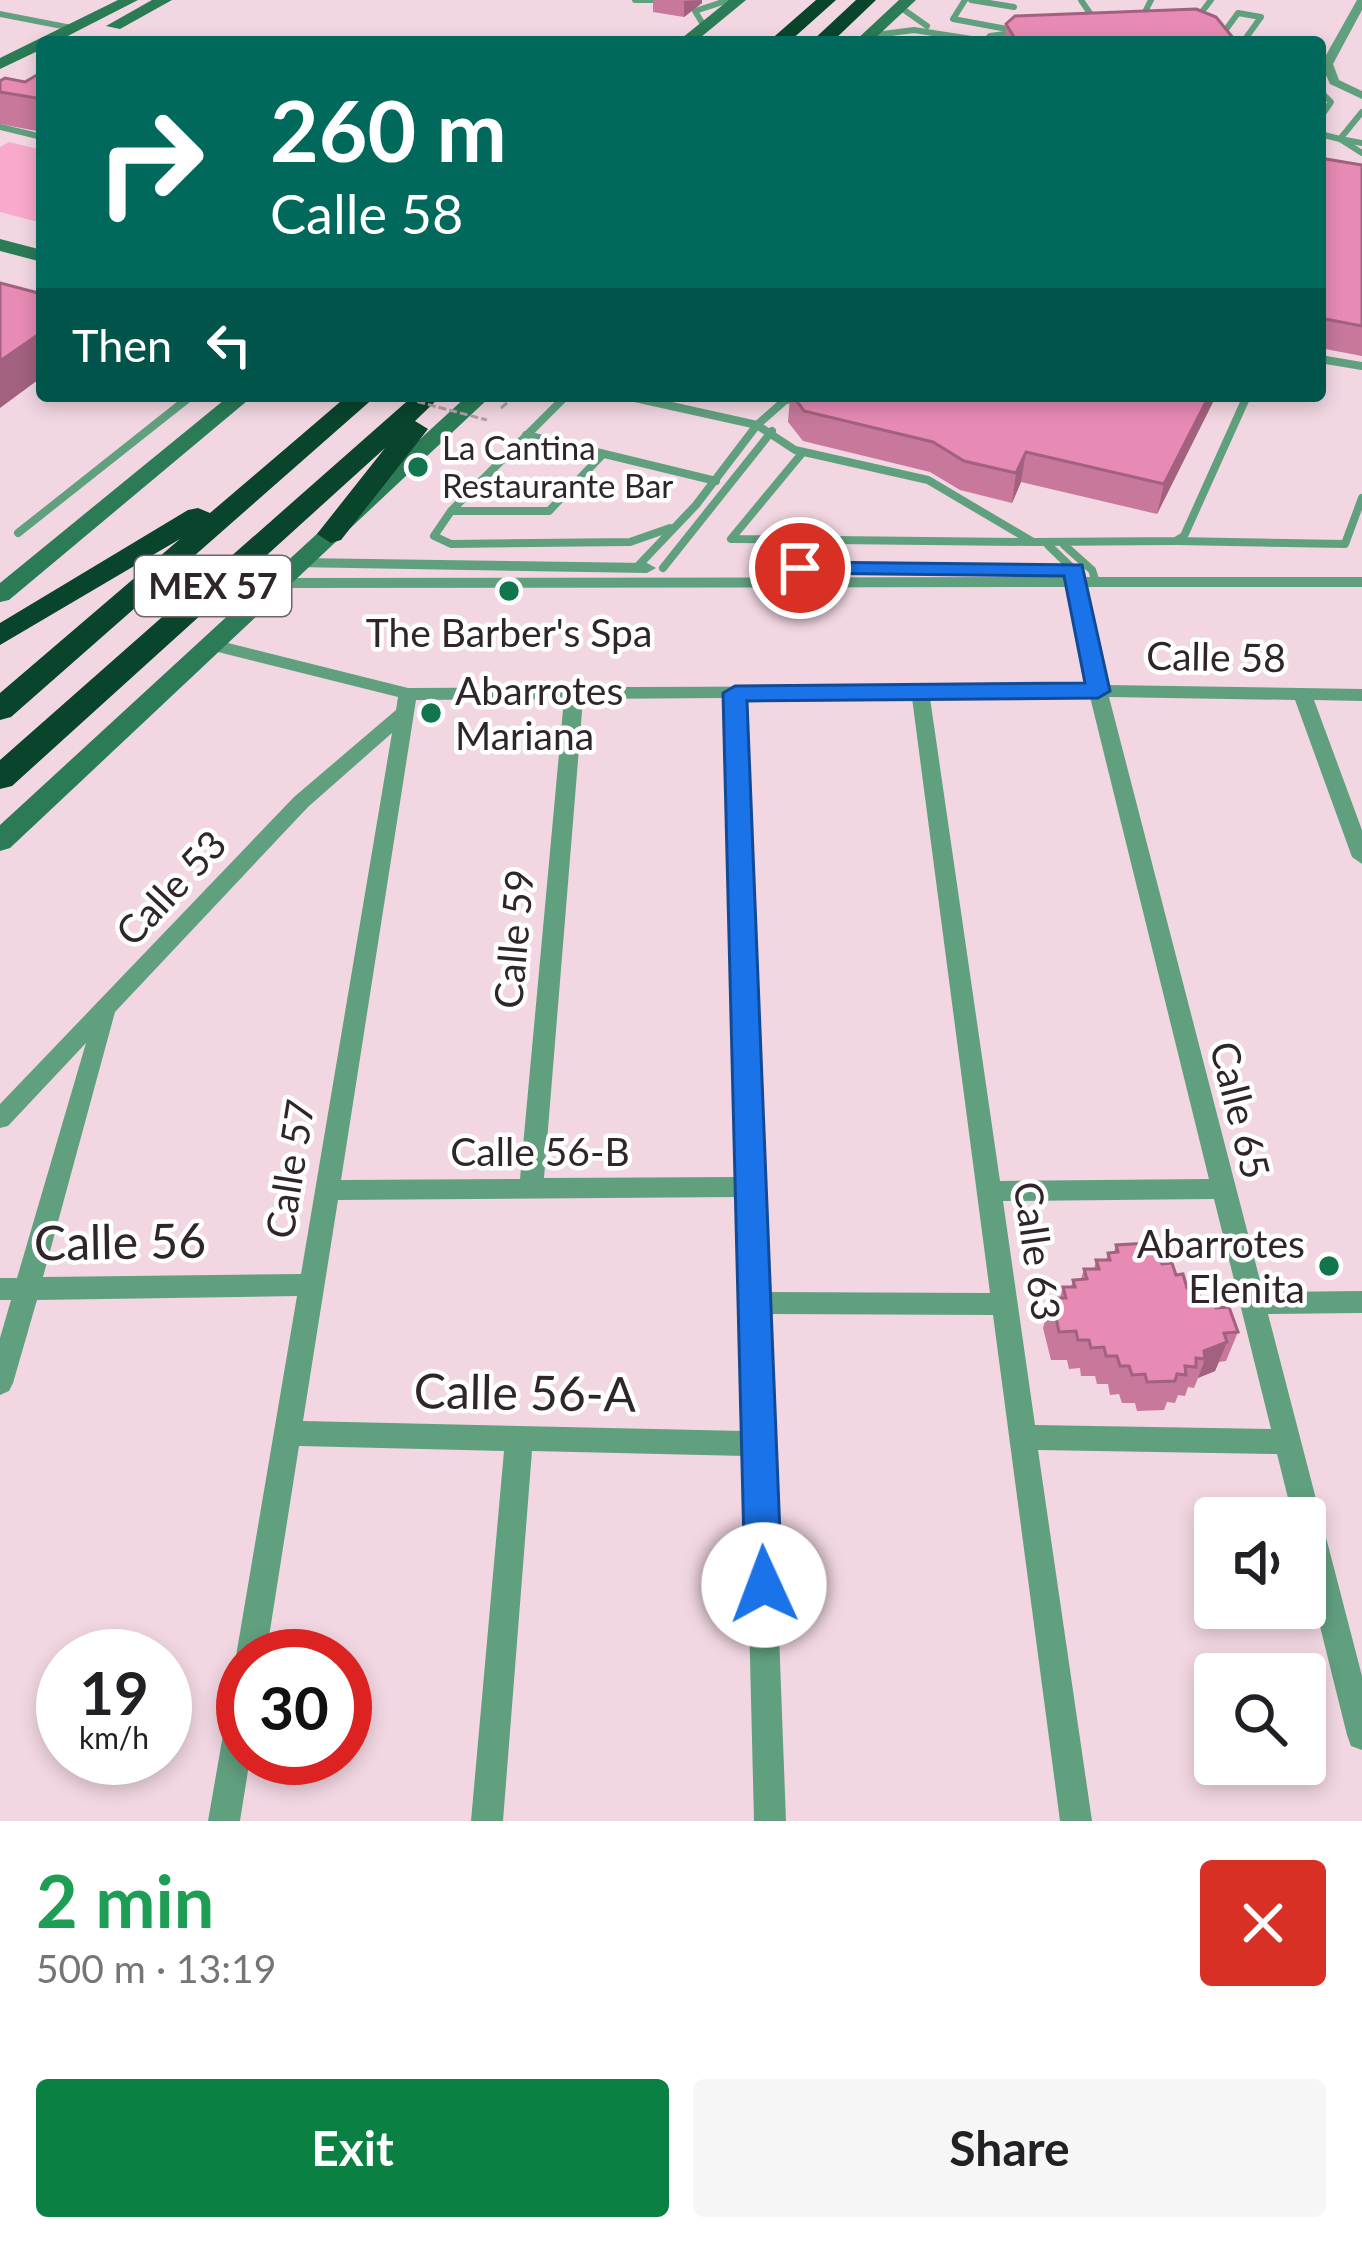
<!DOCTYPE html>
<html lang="en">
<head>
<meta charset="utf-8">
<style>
  body { margin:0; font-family:Lato,sans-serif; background:#f6f6f6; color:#202124; height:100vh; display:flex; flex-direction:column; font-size:45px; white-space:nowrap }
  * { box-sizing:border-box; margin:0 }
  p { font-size:39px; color:#757577 }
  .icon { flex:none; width:66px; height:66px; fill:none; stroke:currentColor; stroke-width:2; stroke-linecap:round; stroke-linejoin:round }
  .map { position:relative; height:1821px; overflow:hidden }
  .side { display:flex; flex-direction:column; background:#fff; flex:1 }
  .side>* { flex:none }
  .guide { position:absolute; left:36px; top:36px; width:1290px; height:366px; border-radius:12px; box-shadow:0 6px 18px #0003; background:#00695c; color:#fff; overflow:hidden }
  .controls { position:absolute; left:1194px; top:1497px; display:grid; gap:24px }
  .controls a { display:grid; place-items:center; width:132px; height:132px; border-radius:12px; background:#fff; box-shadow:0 6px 18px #0003; font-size:60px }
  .speed { position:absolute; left:36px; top:1629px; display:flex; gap:24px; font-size:60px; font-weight:700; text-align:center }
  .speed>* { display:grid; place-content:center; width:156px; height:156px; border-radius:50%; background:#fff; box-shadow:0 6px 18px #0003; line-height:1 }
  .speed small { font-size:30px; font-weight:400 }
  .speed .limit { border:18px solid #d22; background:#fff; color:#111 }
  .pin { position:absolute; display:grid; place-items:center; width:102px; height:102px; color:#fff; margin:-51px; border:6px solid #fff; border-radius:50%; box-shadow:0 3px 12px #0007 }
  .me { position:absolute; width:132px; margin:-66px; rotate:358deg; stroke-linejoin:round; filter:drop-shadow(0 0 9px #0008) }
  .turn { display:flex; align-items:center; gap:42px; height:252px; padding:0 36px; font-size:54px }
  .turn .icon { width:156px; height:156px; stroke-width:2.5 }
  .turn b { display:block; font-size:84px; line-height:102px }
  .then { display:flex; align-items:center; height:114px; padding:0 36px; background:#0003; gap:24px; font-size:45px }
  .round { display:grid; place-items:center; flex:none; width:126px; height:126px; border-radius:12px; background:#f6f6f6 }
  .head { display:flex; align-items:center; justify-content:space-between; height:204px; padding:0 36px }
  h1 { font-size:72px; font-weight:700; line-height:90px; color:#1e9e55 }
  .action { display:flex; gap:24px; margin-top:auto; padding:24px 36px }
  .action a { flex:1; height:138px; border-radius:12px; background:#0b8043; color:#fff; font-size:48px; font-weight:700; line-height:138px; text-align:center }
  .action a+a { background:#f6f6f6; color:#202124 }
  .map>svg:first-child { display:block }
  .green { fill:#f9a9cb }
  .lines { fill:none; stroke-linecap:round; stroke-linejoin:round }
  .path { stroke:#b49fa8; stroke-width:3; stroke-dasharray:8 3; stroke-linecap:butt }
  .lane-far1 { stroke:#61a07f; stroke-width:6 }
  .lane { stroke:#61a07f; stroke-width:8 }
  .street { fill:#61a07f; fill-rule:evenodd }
  .secondary { fill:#2a7b56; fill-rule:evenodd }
  .highway { fill:#09452c; fill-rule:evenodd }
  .path-bridge { stroke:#b49fa8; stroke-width:3; stroke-dasharray:8 3; stroke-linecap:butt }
  .wall { fill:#c7789b }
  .shaded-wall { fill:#a2617e }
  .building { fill:#e78bb4; stroke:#a2617e; stroke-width:3 }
  .route { fill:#1a73e8; stroke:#114b97; stroke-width:3 }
  .poi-dot { fill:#11754d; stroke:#fff; stroke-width:4.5 }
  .labels { text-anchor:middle; stroke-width:9; stroke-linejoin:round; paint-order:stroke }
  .far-poi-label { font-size:33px; fill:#30262a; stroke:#fff; text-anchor:start }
  .shield { fill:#fff; stroke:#6e676a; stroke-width:3 }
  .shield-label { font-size:36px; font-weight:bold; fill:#30262a }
  .poi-label { font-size:39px; fill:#30262a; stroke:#fff }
  .street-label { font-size:39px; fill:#30262a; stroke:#fff }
  .near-street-label { font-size:48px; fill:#30262a; stroke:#fff }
</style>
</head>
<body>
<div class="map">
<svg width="1362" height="1821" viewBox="0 0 1362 1821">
  <rect width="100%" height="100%" fill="#f2d7e2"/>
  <path class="green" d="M 9,142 L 42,150 L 42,223 L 0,212 L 0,147 Z"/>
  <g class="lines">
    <path class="path" d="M 501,408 L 515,396"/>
    <g class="lane-far1">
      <path d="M 635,0 L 656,0"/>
      <path d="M 965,0 L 953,19 L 1007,29"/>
      <path d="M 971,0 L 1014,7"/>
      <path d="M 1081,0 L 1096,22"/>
      <path d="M 900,7 L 927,26"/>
      <path d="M 1195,21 L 1211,0"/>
      <path d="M 1139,24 L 1151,0"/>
      <path d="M 704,26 L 695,11 L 729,0"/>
      <path d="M 1222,35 L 1238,13 L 1261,17 L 1243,42"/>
      <path d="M 868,36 L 914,30 L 984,41"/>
      <path d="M 985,42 L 990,36 L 1020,32"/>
      <path d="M 1320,91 L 1331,102 L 1320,118"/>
      <path d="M 1362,112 L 1340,139 L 1362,143"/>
      <path d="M 0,127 L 42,137"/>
      <path d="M 1320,134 L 1340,139 L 1362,153"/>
    </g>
    <g class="lane">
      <path d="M 1320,359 L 1362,366"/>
      <path d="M 566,396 L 451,511 L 434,536 L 451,544 L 630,542 L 670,528"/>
      <path d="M 626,396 L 757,425 L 795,450 L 928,480 L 1033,542 L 1176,541 L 1184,536 L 1247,396"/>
      <path d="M 766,396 L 787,400"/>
      <path d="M 526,435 L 716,481"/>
      <path d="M 803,452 L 731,539 L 1030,542"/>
      <path d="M 452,511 L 549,511 L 603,454"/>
      <path d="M 18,533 L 191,396"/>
      <path d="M 1176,541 L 1345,544 L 1362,498"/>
      <path d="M 1048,545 L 1074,570"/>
      <path d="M 1064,545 L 1092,570 L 1096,582"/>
      <path d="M 636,568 L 696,505 L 757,425 L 790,396"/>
      <path d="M 663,568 L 772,431"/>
    </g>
    <g class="street">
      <path d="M 1357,0 L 1362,0 L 1362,10 L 1333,64 L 1339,80 L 1362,91 L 1362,99 L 1330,84 L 1321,64 Z"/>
      <path d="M 0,11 L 72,25 L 77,28 L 72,31 L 0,17 Z"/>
      <path d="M 300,558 L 647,563 L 656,568 L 647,573 L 294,567 L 291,563 Z"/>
      <path d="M 1074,565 L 1080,566 L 1084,577 L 1362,577 L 1362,587 L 1086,587 L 1106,685 L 1362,689 L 1362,701 L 1314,700 L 1362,830 L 1362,864 L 1352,857 L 1295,700 L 1109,697 L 1263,1292 L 1362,1291 L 1362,1313 L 1268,1314 L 1362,1676 L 1362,1750 L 1351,1746 L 1347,1735 L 1305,1566 L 1305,1518 L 1293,1518 L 1277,1454 L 1038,1450 L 1092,1821 L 1060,1821 L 993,1315 L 767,1314 L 786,1821 L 754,1821 L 745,1456 L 532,1451 L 503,1821 L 471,1821 L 504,1451 L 299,1446 L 266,1656 L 243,1656 L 243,1667 L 236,1656 L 297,1296 L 37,1300 L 13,1383 L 9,1391 L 0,1395 L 0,1338 L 11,1300 L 0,1300 L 0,1278 L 17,1278 L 86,1043 L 8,1126 L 0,1128 L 0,1104 L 294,797 L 396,710 L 398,697 L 206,649 L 203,645 L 212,639 L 408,688 L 1088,685 L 1069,587 L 279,588 L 270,583 L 279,578 L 1067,577 L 1065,570 ZM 1090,697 L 1209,1179 L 1000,1181 L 930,698 ZM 726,698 L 738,1177 L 544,1178 L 583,699 ZM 744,698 L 912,698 L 990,1293 L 766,1292 ZM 564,699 L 520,1179 L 341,1180 L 416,700 ZM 392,733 L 301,1274 L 43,1277 L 115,1012 L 308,807 ZM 739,1197 L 744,1431 L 303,1421 L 338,1200 ZM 1214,1199 L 1271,1429 L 1035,1425 L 1003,1201 Z"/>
      <path d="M 243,1691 L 243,1758 L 250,1758 L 240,1821 L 208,1821 L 228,1706 L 232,1695 Z"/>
    </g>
    <g class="secondary">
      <path d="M 118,0 L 138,0 L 56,42 L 42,42 L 42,49 L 0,69 L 0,58 Z"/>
      <path d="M 152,0 L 172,0 L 120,29 L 106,26 Z"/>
      <path d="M 729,0 L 746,0 L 695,42 L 677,42 Z"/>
      <path d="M 899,0 L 916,0 L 871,42 L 854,42 Z"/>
      <path d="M 0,239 L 42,250 L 42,262 L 0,251 Z"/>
      <path d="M 229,396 L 253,396 L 9,600 L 0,602 L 0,583 Z"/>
      <path d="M 467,396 L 491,396 L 10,848 L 0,851 L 0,825 Z"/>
    </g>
    <g class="highway">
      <path d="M 816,0 L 836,0 L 789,42 L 768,42 Z"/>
      <path d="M 856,0 L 876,0 L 832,42 L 811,42 Z"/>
      <path d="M 347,396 L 376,396 L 11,717 L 0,720 L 0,693 L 180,539 L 0,645 L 0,623 L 188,510 L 198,508 L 210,513 Z"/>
      <path d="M 413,396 L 441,396 L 415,421 L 428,429 L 341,540 L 331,543 L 317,534 L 385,448 L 12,786 L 0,789 L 0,760 Z"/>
    </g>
    <path class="path-bridge" d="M 396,396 L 487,420"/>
  </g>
  <g class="wall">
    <path d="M 653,0 L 702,0 L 702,3 L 684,17 L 653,12 Z"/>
    <path d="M 1006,24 L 1234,39 L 1239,42 L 1004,42 Z"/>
    <path d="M 42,72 L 42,132 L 0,124 L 0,81 L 25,82 Z"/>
    <path d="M 1320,158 L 1362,165 L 1362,356 L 1320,348 Z"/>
    <path d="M 790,396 L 1216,396 L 1157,514 L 1021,482 L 1012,503 L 960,490 L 930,472 L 803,441 L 788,422 Z"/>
    <path d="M 1116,1245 L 1162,1264 L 1176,1275 L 1187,1288 L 1216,1308 L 1238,1332 L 1226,1361 L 1219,1362 L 1215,1371 L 1198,1378 L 1194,1388 L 1188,1387 L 1185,1396 L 1178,1395 L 1175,1403 L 1167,1402 L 1164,1410 L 1137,1411 L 1135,1403 L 1122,1403 L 1119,1394 L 1110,1395 L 1108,1384 L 1097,1384 L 1095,1376 L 1081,1376 L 1080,1368 L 1069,1369 L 1067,1360 L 1051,1360 L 1043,1328 L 1052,1298 L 1060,1298 L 1063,1287 L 1071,1287 L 1073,1280 L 1081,1279 L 1084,1269 L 1094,1269 L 1096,1260 L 1106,1260 L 1108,1253 L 1114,1252 Z"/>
  </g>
  <g class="shaded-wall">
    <path d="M 702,0 L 702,3 L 684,17 L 684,1 Z"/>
    <path d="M 42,332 L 42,377 L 0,408 L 0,361 Z"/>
    <path d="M 1209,396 L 1216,396 L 1157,514 L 1164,484 Z"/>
    <path d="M 1026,452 L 1021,482 L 1012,503 L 1016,473 Z"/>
    <path d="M 1227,1342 L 1215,1371 L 1198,1378 L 1205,1359 L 1204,1351 Z"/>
  </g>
  <g class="building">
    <path d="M 1196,9 L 1216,17 L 1234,39 L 1239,42 L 1017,42 L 1006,24 L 1015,16 Z"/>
    <path d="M 42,72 L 42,99 L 0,92 L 0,81 L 5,78 L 25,82 Z"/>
    <path d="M 1320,158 L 1362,165 L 1362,326 L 1320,318 Z"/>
    <path d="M 0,283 L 42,294 L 42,332 L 0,361 Z"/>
    <path d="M 793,396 L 1209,396 L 1164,484 L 1026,452 L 1016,473 L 964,461 L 933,442 L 804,411 Z"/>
    <path d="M 1149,1243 L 1162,1264 L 1172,1263 L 1176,1275 L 1183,1274 L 1187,1288 L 1197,1288 L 1201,1299 L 1213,1298 L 1216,1308 L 1229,1307 L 1238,1332 L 1224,1333 L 1227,1342 L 1204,1351 L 1205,1359 L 1196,1358 L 1196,1367 L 1185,1366 L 1186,1375 L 1177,1374 L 1175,1381 L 1147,1382 L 1145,1374 L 1132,1375 L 1129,1366 L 1120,1366 L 1117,1356 L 1106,1356 L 1104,1347 L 1091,1348 L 1089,1340 L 1078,1340 L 1076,1331 L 1059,1332 L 1052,1298 L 1066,1298 L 1063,1287 L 1075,1287 L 1073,1280 L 1087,1279 L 1084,1269 L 1099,1269 L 1096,1260 L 1110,1260 L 1108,1253 L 1118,1252 L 1116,1245 Z"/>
  </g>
  <path class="route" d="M 800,562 L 1082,565 L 1110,691 L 1098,698 L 747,701 L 782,1585 L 777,1598 L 764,1604 L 751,1598 L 745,1585 L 723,693 L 735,686 L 1085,683 L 1064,576 L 792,573 L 788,568 Z"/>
  <g class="poi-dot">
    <circle cx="418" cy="467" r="12"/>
    <circle cx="509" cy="591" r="12"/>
    <circle cx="431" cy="713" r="12"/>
    <circle cx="1329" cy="1266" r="12"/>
  </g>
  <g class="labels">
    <g class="far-poi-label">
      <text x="442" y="460">La Cantina<tspan x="442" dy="38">Restaurante Bar</tspan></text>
    </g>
    <rect class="shield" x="135" y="556" width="156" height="60" rx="9"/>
    <g class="shield-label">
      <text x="213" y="599">MEX 57</text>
    </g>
    <g class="poi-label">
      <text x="509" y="647">The Barber's Spa</text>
      <text x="455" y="705" text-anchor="start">Abarrotes<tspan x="455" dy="45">Mariana</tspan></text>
      <text x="1305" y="1258" text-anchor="end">Abarrotes<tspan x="1305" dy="45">Elenita</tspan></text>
    </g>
    <g class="street-label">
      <text transform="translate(1216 657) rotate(1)" y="14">Calle 58</text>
      <text transform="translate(171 888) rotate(-47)" y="14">Calle 53</text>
      <text transform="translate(514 939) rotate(-85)" y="14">Calle 59</text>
      <text transform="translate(1240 1110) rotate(76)" y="14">Calle 65</text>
      <text x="540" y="1166">Calle 56-B</text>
      <text transform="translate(290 1169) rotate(-81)" y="14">Calle 57</text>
      <text transform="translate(1037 1251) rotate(82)" y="14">Calle 63</text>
    </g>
    <g class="near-street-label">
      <text transform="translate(120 1242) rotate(-1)" y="17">Calle 56</text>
      <text transform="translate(525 1393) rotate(1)" y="17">Calle 56-A</text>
    </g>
  </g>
</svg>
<div class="controls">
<a><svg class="icon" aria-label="sound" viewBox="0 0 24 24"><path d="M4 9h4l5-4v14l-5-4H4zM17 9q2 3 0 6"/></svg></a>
<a><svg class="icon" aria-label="search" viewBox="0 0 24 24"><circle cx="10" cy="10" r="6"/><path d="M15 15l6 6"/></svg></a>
</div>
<div class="speed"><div>19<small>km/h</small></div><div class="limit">30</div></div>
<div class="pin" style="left:800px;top:568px;background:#d93025"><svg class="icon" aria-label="arrive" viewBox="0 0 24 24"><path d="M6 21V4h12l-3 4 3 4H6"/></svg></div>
<svg class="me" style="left:764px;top:1585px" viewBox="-20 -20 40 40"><circle r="19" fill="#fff"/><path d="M0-13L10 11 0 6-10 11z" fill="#1a73e8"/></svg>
<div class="guide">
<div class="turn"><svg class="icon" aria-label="right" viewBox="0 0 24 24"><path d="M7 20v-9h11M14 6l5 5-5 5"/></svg><div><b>260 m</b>Calle 58</div></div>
<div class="then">Then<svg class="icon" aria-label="left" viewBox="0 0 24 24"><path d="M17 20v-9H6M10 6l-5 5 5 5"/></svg></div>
</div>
</div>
<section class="side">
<div class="head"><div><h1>2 min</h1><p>500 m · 13:19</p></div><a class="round" style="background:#d93025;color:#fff"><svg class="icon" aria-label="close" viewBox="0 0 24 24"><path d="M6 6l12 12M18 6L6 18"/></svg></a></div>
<div class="action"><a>Exit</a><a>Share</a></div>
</section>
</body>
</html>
